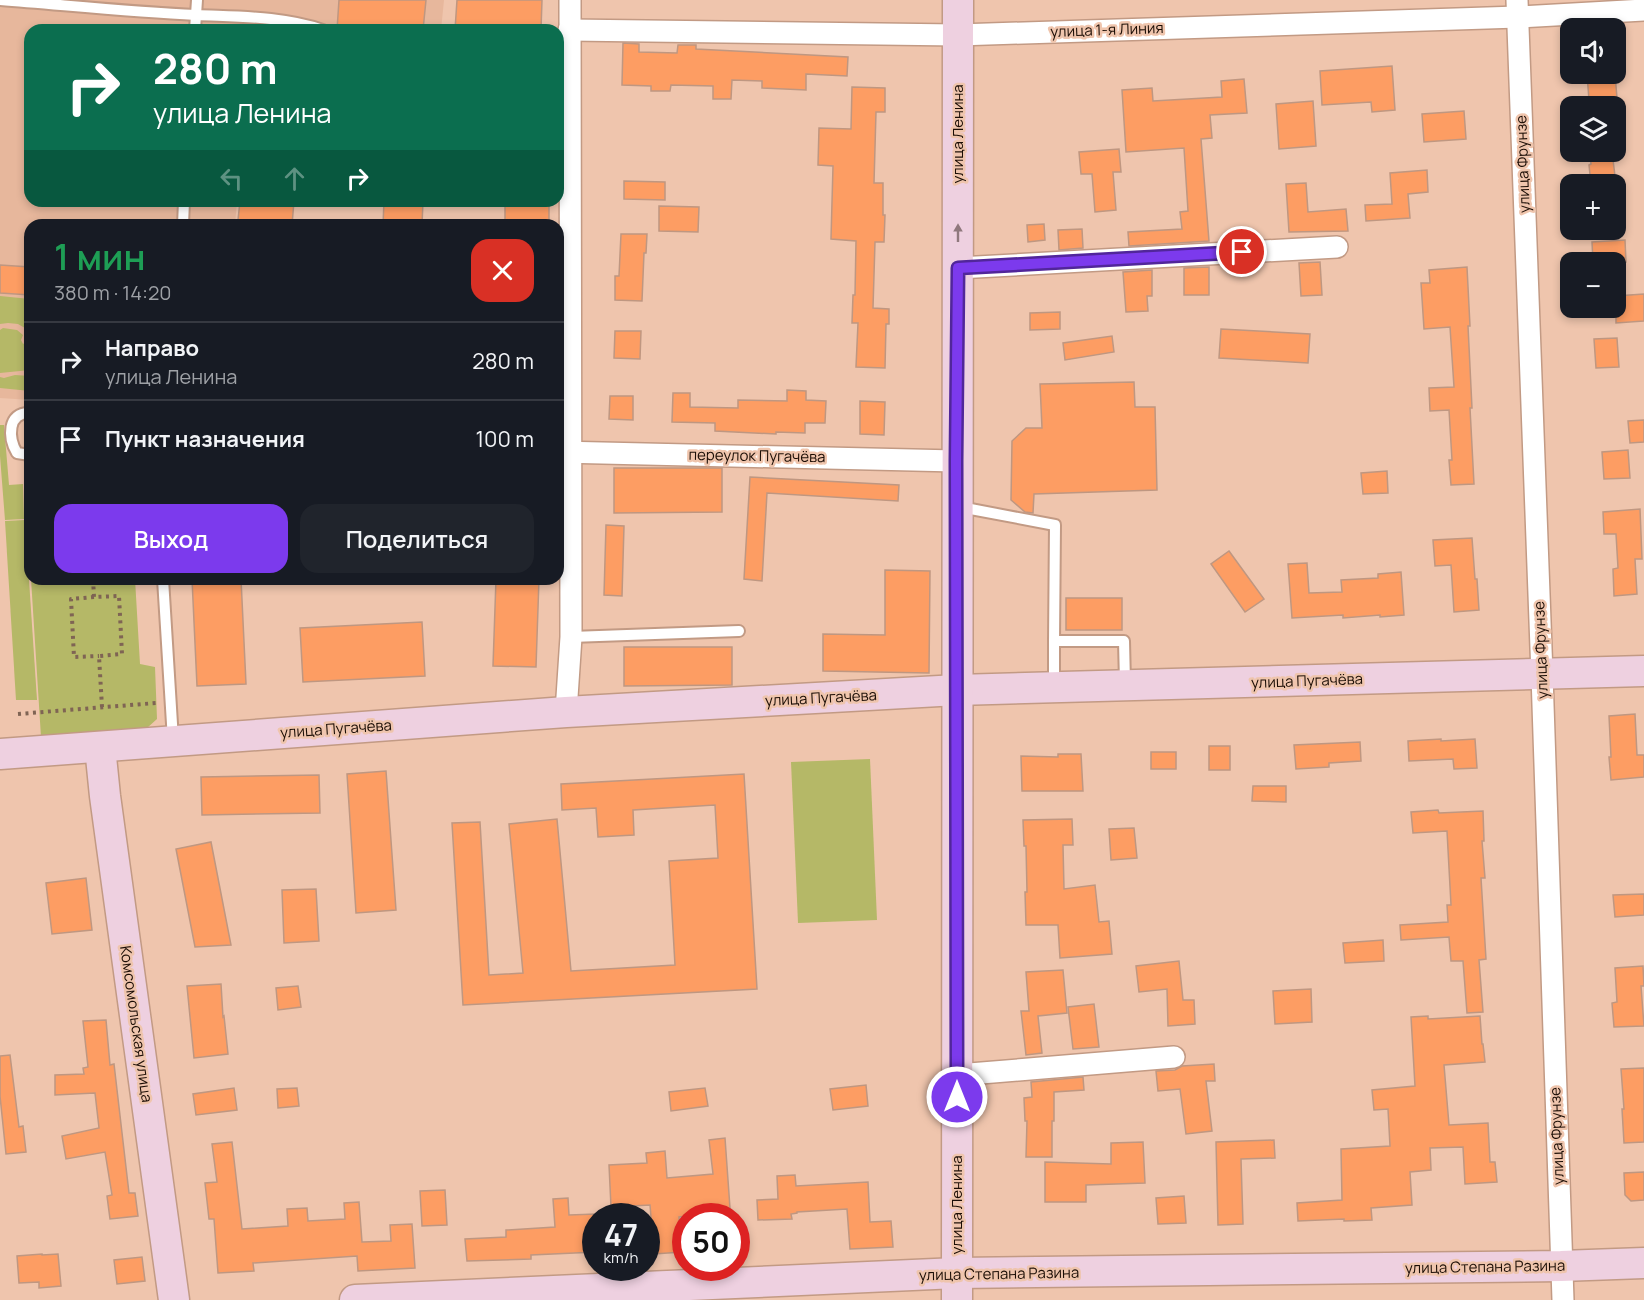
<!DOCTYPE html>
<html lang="ru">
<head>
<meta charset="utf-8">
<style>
  body { margin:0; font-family:Manrope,sans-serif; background:#20242c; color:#f1f3f6; height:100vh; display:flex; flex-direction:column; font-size:22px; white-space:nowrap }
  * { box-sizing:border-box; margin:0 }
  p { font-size:20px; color:#9ea1a6 }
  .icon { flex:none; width:33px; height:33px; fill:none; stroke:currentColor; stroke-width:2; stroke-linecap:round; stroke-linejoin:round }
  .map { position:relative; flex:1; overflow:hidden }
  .drawer { position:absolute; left:24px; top:219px; width:540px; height:366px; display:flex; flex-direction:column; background:#171b24; border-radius:18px; box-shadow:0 3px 9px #0003 }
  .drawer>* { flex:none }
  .guide { position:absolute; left:24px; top:24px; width:540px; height:183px; border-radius:18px; box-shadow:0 3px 9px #0003; background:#0b6e4f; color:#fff; overflow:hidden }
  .tools { position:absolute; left:1560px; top:18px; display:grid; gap:12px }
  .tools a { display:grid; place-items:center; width:66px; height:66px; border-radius:12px; background:#171b24; box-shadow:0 3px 9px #0003; font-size:30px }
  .speed { position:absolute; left:582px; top:1203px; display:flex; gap:12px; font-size:30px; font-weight:700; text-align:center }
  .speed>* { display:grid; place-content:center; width:78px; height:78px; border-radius:50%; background:#171b24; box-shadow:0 3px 9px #0003; line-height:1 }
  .speed small { font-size:15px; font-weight:400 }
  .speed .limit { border:9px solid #d22; background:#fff; color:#111 }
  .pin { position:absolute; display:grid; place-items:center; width:51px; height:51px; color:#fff; margin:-26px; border:3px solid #fff; border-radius:50%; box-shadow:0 2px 6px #0007 }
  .me { position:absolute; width:66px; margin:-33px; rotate:0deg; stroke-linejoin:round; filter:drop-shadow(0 0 4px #0008) }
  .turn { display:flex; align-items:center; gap:21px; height:126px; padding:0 30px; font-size:27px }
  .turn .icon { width:78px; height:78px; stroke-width:2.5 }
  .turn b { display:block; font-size:42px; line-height:51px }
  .lanes { display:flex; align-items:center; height:57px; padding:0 30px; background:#0003; justify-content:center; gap:30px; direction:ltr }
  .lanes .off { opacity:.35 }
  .round { display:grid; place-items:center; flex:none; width:63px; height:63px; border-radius:18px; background:#20242c }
  .headline { display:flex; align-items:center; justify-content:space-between; height:102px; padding:0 30px }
  h1 { font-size:36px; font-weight:600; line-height:45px; color:#1e9e55 }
  .cta { display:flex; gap:12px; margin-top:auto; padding:12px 30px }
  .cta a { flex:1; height:69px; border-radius:18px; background:#7c3aed; color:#fff; font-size:24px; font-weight:600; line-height:69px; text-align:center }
  .cta a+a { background:#20242c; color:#f1f3f6 }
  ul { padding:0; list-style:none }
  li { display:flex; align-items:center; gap:18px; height:78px; padding:0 30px; border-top:2px solid #363941 }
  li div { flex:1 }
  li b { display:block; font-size:22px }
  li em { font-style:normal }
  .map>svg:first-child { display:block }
  .built { fill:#e7b79c }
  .green { fill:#b5b867 }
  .building { fill:#fd9d63; stroke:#bf9781; stroke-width:1.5 }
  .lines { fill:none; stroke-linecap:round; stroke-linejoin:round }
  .lane-casing { stroke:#c29a84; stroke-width:14 }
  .street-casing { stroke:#c29a84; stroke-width:24 }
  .secondary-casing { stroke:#c29a84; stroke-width:33 }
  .path { stroke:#7f6454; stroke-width:4; stroke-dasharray:3 4.5; stroke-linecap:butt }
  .lane { stroke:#fff; stroke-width:10 }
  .street { stroke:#fff; stroke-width:21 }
  .secondary { stroke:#eed0e0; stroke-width:30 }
  .oneway { fill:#8f787d }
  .route-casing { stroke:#51269a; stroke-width:15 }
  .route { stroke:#7c3aed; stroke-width:10 }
  .labels { text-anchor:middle; stroke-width:5; stroke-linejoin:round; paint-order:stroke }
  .street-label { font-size:15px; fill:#1b0d05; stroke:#efc5ad }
</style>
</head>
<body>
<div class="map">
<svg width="1644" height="1300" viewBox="0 0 1644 1300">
  <rect width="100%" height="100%" fill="#efc5ad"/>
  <path class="built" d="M 0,0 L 444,0 L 441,30 L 30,30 L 30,201 L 237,201 L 235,225 L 30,225 L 30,400 L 0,398 Z"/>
  <g class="green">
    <path d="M 0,296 L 30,299 L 30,331 L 18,324 L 8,323 L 0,324 Z"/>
    <path d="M 3,328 L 17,330 L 23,335 L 21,340 L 23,344 L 30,339 L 30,370 L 0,373 L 0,330 Z"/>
    <path d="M 15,375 L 30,376 L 30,391 L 0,388 L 0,377 L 4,378 Z"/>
    <path d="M 0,425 L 4,425 L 9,485 L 23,484 L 24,519 L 5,520 L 0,456 Z"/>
    <path d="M 25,520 L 37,700 L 16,700 L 5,521 Z"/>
    <path d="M 31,579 L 135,579 L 140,664 L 155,667 L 157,719 L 147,728 L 41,737 Z"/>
    <path d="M 870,759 L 877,920 L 798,923 L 791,762 Z"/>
  </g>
  <g class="building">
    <path d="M 339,0 L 426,0 L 423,30 L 337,30 Z"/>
    <path d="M 457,0 L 542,0 L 541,30 L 455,30 Z"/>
    <path d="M 623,43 L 639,44 L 639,52 L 677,53 L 678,45 L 696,45 L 696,49 L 848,57 L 847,76 L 806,74 L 806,90 L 762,88 L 762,81 L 732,80 L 731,99 L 713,99 L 713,86 L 671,85 L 670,91 L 651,91 L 651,86 L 622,85 Z"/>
    <path d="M 1392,66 L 1395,110 L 1372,112 L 1371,102 L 1322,105 L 1320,71 Z"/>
    <path d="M 1587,74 L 1615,74 L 1617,98 L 1589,100 Z"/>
    <path d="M 1244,79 L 1247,113 L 1210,115 L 1212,138 L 1201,139 L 1209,241 L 1129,246 L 1128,232 L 1182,229 L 1180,212 L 1188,211 L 1184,148 L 1126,152 L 1122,90 L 1152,88 L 1153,101 L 1222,97 L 1221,81 Z"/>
    <path d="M 852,87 L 885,88 L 885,112 L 876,112 L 874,183 L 883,183 L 883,215 L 885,215 L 884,242 L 875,242 L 873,308 L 889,309 L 889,324 L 886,324 L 885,368 L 856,367 L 858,323 L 852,323 L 853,295 L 855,295 L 856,241 L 831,239 L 833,166 L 818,165 L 819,128 L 851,129 Z"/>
    <path d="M 1313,101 L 1316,146 L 1279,149 L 1276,104 Z"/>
    <path d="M 1464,111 L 1466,139 L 1424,142 L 1422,114 Z"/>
    <path d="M 1119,149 L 1121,172 L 1113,172 L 1116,210 L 1095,212 L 1092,174 L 1081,174 L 1079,152 Z"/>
    <path d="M 1590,152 L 1612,152 L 1616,184 L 1591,184 L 1589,165 L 1591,164 Z"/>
    <path d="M 1427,170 L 1428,192 L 1408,194 L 1410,218 L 1366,221 L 1365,205 L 1392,204 L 1390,173 Z"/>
    <path d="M 624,181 L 665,182 L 665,200 L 624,199 Z"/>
    <path d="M 1306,183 L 1308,212 L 1346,209 L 1348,231 L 1289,232 L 1286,184 Z"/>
    <path d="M 240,201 L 294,201 L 292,225 L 272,225 L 272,223 L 238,220 Z"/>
    <path d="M 384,201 L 423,201 L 422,225 L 383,225 Z"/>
    <path d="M 505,202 L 549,204 L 549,225 L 505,225 Z"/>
    <path d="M 659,206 L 699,207 L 698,232 L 659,231 Z"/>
    <path d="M 1044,224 L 1045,240 L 1028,242 L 1027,225 Z"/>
    <path d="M 1082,229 L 1083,248 L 1059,250 L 1058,230 Z"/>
    <path d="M 621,234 L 647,234 L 646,253 L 644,253 L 642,301 L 615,300 L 615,276 L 619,276 Z"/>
    <path d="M 1625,240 L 1626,262 L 1593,262 L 1592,242 Z"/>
    <path d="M 1320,262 L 1322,295 L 1301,296 L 1299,263 Z"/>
    <path d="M 0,265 L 30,267 L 30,295 L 0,293 Z"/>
    <path d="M 1209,267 L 1209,295 L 1184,295 L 1184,268 Z"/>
    <path d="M 1467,267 L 1470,326 L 1468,326 L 1472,408 L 1470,408 L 1474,484 L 1451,485 L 1449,460 L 1452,460 L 1449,410 L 1430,411 L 1429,388 L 1454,387 L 1450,327 L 1424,329 L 1421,283 L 1430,283 L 1429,270 Z"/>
    <path d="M 1152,270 L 1152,296 L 1147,296 L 1148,311 L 1126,312 L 1123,272 Z"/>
    <path d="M 1644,294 L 1644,321 L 1616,323 L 1616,296 Z"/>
    <path d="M 1060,312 L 1060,329 L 1030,330 L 1030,313 Z"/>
    <path d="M 1221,329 L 1310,334 L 1308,363 L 1219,358 Z"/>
    <path d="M 615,331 L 641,331 L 640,359 L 614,358 Z"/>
    <path d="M 1112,336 L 1114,352 L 1065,360 L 1063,343 Z"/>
    <path d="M 1617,338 L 1619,367 L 1596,368 L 1594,339 Z"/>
    <path d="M 1134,382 L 1135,407 L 1155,407 L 1157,490 L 1034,494 L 1033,513 L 1025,512 L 1011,500 L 1012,441 L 1026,428 L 1042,428 L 1040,384 Z"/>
    <path d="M 787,390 L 806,391 L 806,400 L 826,401 L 825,423 L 805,423 L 805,433 L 776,432 L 776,434 L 715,431 L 715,423 L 672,422 L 673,393 L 690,393 L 690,407 L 738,408 L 738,400 L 787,401 Z"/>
    <path d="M 610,396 L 633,396 L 633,420 L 609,419 Z"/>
    <path d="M 860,401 L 885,402 L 884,435 L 860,434 Z"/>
    <path d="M 1644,420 L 1644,442 L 1630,443 L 1628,421 Z"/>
    <path d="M 1628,450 L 1630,478 L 1604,479 L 1602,452 Z"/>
    <path d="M 614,468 L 722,468 L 722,512 L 614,513 Z"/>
    <path d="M 1387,471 L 1388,493 L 1363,494 L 1361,473 Z"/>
    <path d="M 750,477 L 899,485 L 898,501 L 767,493 L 762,581 L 744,579 Z"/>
    <path d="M 1640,509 L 1642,559 L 1635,559 L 1637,594 L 1614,596 L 1613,569 L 1618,568 L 1616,534 L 1604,534 L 1603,512 Z"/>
    <path d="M 606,525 L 624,526 L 622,596 L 604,595 Z"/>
    <path d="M 1472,538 L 1475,579 L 1477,579 L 1479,610 L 1454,612 L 1451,565 L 1435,566 L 1433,540 Z"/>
    <path d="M 1229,551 L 1264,599 L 1245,612 L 1211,564 Z"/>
    <path d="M 1307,563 L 1309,593 L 1342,592 L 1341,580 L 1378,578 L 1378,574 L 1401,572 L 1404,615 L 1380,617 L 1380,615 L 1343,618 L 1343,615 L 1292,618 L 1288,564 Z"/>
    <path d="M 885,570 L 930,571 L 929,673 L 823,671 L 823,634 L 885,635 Z"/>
    <path d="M 192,579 L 241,579 L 246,684 L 197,686 Z"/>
    <path d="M 496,579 L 539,579 L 536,667 L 493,666 Z"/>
    <rect x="1066" y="598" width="56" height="32"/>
    <path d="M 422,622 L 425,676 L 303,682 L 300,628 Z"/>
    <path d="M 624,647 L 732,647 L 732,685 L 624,686 Z"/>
    <path d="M 1635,714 L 1637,755 L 1644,755 L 1644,777 L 1611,780 L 1609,757 L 1611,757 L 1609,716 Z"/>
    <path d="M 1441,739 L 1441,741 L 1475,739 L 1477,768 L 1454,769 L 1453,759 L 1409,761 L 1408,741 Z"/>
    <path d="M 1360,742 L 1361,761 L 1329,763 L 1329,767 L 1296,769 L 1294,745 Z"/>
    <rect x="1209" y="746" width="21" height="24"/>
    <rect x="1151" y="752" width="25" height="17"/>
    <path d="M 1058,754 L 1081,754 L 1083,791 L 1022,791 L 1021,756 L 1058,757 Z"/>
    <path d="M 386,771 L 396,910 L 356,913 L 347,774 Z"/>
    <path d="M 744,774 L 757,989 L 463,1005 L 452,823 L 480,822 L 489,975 L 523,973 L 509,824 L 557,819 L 571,971 L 675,965 L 669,861 L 718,858 L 715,805 L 633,810 L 634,835 L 598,837 L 596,808 L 562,810 L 561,784 Z"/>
    <path d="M 319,775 L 320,813 L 202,815 L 201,777 Z"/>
    <path d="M 1253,786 L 1286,786 L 1286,802 L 1252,801 Z"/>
    <path d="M 1438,810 L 1439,813 L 1483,811 L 1484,841 L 1482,841 L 1485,878 L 1481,878 L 1486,959 L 1479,960 L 1483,1012 L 1467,1013 L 1463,961 L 1451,961 L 1449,937 L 1401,940 L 1400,925 L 1448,922 L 1447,905 L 1451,905 L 1447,831 L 1413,833 L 1411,812 Z"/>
    <path d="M 1072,819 L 1073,845 L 1063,845 L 1064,889 L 1095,885 L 1099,922 L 1109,921 L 1112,954 L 1060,958 L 1058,925 L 1026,925 L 1025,892 L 1027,892 L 1026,846 L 1024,846 L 1023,820 Z"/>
    <path d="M 1134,828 L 1137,858 L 1111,860 L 1109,829 Z"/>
    <path d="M 211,842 L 231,945 L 195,947 L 176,849 Z"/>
    <path d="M 86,878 L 92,930 L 52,934 L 46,883 Z"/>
    <path d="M 316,889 L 319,941 L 284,943 L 282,890 Z"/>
    <path d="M 1644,894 L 1644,915 L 1615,917 L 1613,895 Z"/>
    <path d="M 1383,940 L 1384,961 L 1345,963 L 1343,943 Z"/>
    <path d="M 1179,961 L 1183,1000 L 1194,1000 L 1195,1024 L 1168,1026 L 1167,989 L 1139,992 L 1136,966 Z"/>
    <path d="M 1643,966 L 1644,986 L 1641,986 L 1644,1026 L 1614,1027 L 1612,1003 L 1617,1002 L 1615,968 Z"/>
    <path d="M 1063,970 L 1067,1013 L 1038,1016 L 1042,1053 L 1026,1055 L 1021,1011 L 1029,1011 L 1026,972 Z"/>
    <path d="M 221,984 L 223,1017 L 224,1016 L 228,1054 L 194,1058 L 187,986 Z"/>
    <path d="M 298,986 L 301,1007 L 278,1010 L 276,988 Z"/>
    <path d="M 1311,989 L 1312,1022 L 1275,1024 L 1273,991 Z"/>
    <path d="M 1094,1004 L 1099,1047 L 1073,1049 L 1068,1007 Z"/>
    <path d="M 1428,1016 L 1428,1019 L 1480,1016 L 1482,1044 L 1483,1044 L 1485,1062 L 1444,1065 L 1449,1125 L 1488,1123 L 1490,1162 L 1495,1162 L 1497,1182 L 1465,1184 L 1463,1147 L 1430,1148 L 1431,1170 L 1410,1172 L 1412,1205 L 1371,1208 L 1372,1220 L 1344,1221 L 1344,1219 L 1298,1221 L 1297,1203 L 1342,1200 L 1341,1149 L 1390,1146 L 1388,1109 L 1374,1110 L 1372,1090 L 1415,1086 L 1411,1017 Z"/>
    <path d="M 106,1020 L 110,1065 L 114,1064 L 129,1193 L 135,1193 L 138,1216 L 110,1219 L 107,1196 L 112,1195 L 105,1152 L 66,1159 L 62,1136 L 99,1128 L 95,1093 L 55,1095 L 55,1075 L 84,1074 L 83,1068 L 88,1067 L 83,1021 Z"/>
    <path d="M 10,1055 L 19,1127 L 23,1126 L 26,1152 L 6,1154 L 0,1096 L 0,1056 Z"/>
    <path d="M 1214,1064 L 1215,1081 L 1206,1081 L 1212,1131 L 1186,1134 L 1180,1089 L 1158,1091 L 1156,1071 L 1175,1070 L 1182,1066 Z"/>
    <path d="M 1644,1068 L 1644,1142 L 1624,1143 L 1622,1109 L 1624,1109 L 1621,1069 Z"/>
    <path d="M 1083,1077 L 1084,1090 L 1054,1092 L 1054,1121 L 1052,1121 L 1052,1157 L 1026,1157 L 1027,1121 L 1025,1121 L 1024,1098 L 1032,1097 L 1031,1082 Z"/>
    <path d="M 866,1085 L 868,1106 L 833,1110 L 830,1089 Z"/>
    <path d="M 234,1088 L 237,1110 L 196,1115 L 193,1094 Z"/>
    <path d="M 297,1088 L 299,1106 L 278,1108 L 277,1089 Z"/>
    <path d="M 705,1088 L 708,1106 L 671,1111 L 669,1092 Z"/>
    <path d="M 725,1138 L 730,1208 L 712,1209 L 712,1214 L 679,1217 L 682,1252 L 654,1254 L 650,1205 L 611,1207 L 609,1165 L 647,1163 L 646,1153 L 665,1151 L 667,1178 L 713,1174 L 709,1140 Z"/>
    <path d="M 1274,1140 L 1275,1158 L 1241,1159 L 1243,1224 L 1218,1225 L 1216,1142 Z"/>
    <path d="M 232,1142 L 242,1229 L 288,1226 L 287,1209 L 307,1208 L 308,1221 L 345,1219 L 344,1203 L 359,1202 L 362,1242 L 391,1241 L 390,1225 L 412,1224 L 415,1268 L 358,1271 L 357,1256 L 253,1263 L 254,1271 L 218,1273 L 214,1219 L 209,1219 L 205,1183 L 217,1182 L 212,1144 Z"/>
    <path d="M 1143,1142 L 1145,1183 L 1086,1185 L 1086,1202 L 1045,1202 L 1045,1162 L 1111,1164 L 1111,1143 Z"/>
    <path d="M 1644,1172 L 1644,1200 L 1631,1201 L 1625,1195 L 1624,1173 Z"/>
    <path d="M 795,1175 L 796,1186 L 868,1182 L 870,1222 L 891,1221 L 893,1247 L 850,1249 L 847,1209 L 797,1212 L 797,1213 L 791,1214 L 792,1219 L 758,1220 L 757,1200 L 778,1199 L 777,1176 Z"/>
    <path d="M 445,1190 L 447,1225 L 422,1226 L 420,1191 Z"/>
    <path d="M 1184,1196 L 1186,1223 L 1158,1224 L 1156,1198 Z"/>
    <path d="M 568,1198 L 569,1215 L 596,1214 L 596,1252 L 531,1255 L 531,1259 L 467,1261 L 465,1239 L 506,1237 L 506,1230 L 555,1227 L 553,1199 Z"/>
    <path d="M 42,1254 L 42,1255 L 58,1254 L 61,1286 L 39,1288 L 39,1282 L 19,1283 L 17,1256 Z"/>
    <path d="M 142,1257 L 145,1281 L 117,1284 L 114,1260 Z"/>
  </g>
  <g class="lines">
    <g class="lane-casing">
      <g id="lane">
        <path d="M 0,0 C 65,5 131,12 196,15 C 239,17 282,16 323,30"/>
        <path d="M 195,30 L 197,0"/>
        <path d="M 183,225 L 184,201"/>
        <path d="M 30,413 C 7,412 8,438 17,453 L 30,455"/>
        <path d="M 960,507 L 1055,525 L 1054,641"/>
        <path d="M 163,579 L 173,740"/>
        <path d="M 571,637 L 739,631"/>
        <path d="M 1054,684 L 1054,641 L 1124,641 L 1125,683"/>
      </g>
    </g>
    <g class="street-casing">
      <g id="street">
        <path d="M 1517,0 L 1542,675 L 1563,1300"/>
        <path d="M 569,30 L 958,35 L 1518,17 L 1644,10"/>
        <path d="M 958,268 L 1337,247"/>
        <path d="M 559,452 L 956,461"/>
        <path d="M 566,712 L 571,637 L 570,0"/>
        <path d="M 957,1075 L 1174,1057"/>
      </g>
    </g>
    <g class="secondary-casing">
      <g id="secondary">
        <path d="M 100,747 L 105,796 L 174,1300"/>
        <path d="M 0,754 L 566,712 L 957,690 L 1644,671"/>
        <path d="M 355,1300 L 957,1273 L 1561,1266 L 1644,1263"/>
        <path d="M 957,1300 L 958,0"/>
      </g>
    </g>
    <g class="path">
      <path d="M 30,482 L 30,500"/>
      <path d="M 26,512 L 30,512"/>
      <path d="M 93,579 L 94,597 L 119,596 L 122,654 L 99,656 L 102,707"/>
      <path d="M 94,597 L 71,599 L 74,657 L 99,656"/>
      <path d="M 18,714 L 156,703"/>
    </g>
    <use href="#lane" class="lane"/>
    <use href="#street" class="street"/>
    <use href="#secondary" class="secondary"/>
  </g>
  <defs><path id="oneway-solid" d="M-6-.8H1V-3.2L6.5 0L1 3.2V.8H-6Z" transform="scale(1.5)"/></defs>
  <use class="oneway" href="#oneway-solid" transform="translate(958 233) rotate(-90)"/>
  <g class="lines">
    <g class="route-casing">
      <path id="route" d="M 957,1097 L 956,460 L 958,268 L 1242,252"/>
    </g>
    <use href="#route" class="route"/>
  </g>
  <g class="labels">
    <g class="street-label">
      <text transform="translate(1107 30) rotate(-2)" y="5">улица 1-я Линия</text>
      <text transform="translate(958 134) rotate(-90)" y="5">улица Ленина</text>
      <text transform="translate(1523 164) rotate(-92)" y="5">улица Фрунзе</text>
      <text transform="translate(757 456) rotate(1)" y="5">переулок Пугачёва</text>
      <text transform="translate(1541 650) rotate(-92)" y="5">улица Фрунзе</text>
      <text transform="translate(1307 681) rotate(-2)" y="5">улица Пугачёва</text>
      <text transform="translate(821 698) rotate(-3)" y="5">улица Пугачёва</text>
      <text transform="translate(336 729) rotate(-4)" y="5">улица Пугачёва</text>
      <text transform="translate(136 1024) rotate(82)" y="5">Комсомольская улица</text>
      <text transform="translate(1557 1136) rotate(-92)" y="5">улица Фрунзе</text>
      <text transform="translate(957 1205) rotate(-90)" y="5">улица Ленина</text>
      <text transform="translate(1485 1267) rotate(-1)" y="5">улица Степана Разина</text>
      <text transform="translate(999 1274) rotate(-1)" y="5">улица Степана Разина</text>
    </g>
  </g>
</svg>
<div class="tools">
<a><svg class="icon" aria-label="sound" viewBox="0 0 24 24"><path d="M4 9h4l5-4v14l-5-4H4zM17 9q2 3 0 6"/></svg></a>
<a><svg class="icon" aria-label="layers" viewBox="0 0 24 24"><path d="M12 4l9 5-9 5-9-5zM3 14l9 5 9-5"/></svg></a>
<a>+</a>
<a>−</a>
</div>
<div class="speed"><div>47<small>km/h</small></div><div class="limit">50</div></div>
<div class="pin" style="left:1242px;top:252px;background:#d93025"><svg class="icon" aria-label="arrive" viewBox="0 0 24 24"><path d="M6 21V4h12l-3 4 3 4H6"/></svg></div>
<svg class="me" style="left:957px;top:1097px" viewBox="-20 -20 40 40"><circle r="17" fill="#7c3aed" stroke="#fff" stroke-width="3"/><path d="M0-11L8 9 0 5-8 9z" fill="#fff"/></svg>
<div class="guide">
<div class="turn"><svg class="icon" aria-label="right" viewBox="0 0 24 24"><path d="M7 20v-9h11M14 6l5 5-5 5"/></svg><div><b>280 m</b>улица Ленина</div></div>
<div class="lanes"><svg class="icon off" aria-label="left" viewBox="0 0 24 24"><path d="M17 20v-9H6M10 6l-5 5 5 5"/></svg><svg class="icon off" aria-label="ahead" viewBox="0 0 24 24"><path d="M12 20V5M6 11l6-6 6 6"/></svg><svg class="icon" aria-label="right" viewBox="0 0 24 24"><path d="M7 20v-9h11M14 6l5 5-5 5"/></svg></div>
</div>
<section class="drawer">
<div class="headline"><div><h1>1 мин</h1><p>380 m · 14:20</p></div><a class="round" style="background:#d93025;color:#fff"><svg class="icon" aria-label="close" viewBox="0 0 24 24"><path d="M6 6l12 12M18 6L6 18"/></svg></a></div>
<ul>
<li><svg class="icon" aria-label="right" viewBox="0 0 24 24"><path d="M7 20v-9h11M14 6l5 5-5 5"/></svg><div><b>Направо</b><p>улица Ленина</p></div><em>280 m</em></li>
<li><svg class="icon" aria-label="arrive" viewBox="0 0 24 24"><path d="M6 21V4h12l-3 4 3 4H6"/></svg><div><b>Пункт назначения</b></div><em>100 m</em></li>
</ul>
<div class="cta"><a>Выход</a><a>Поделиться</a></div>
</section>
</div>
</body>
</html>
